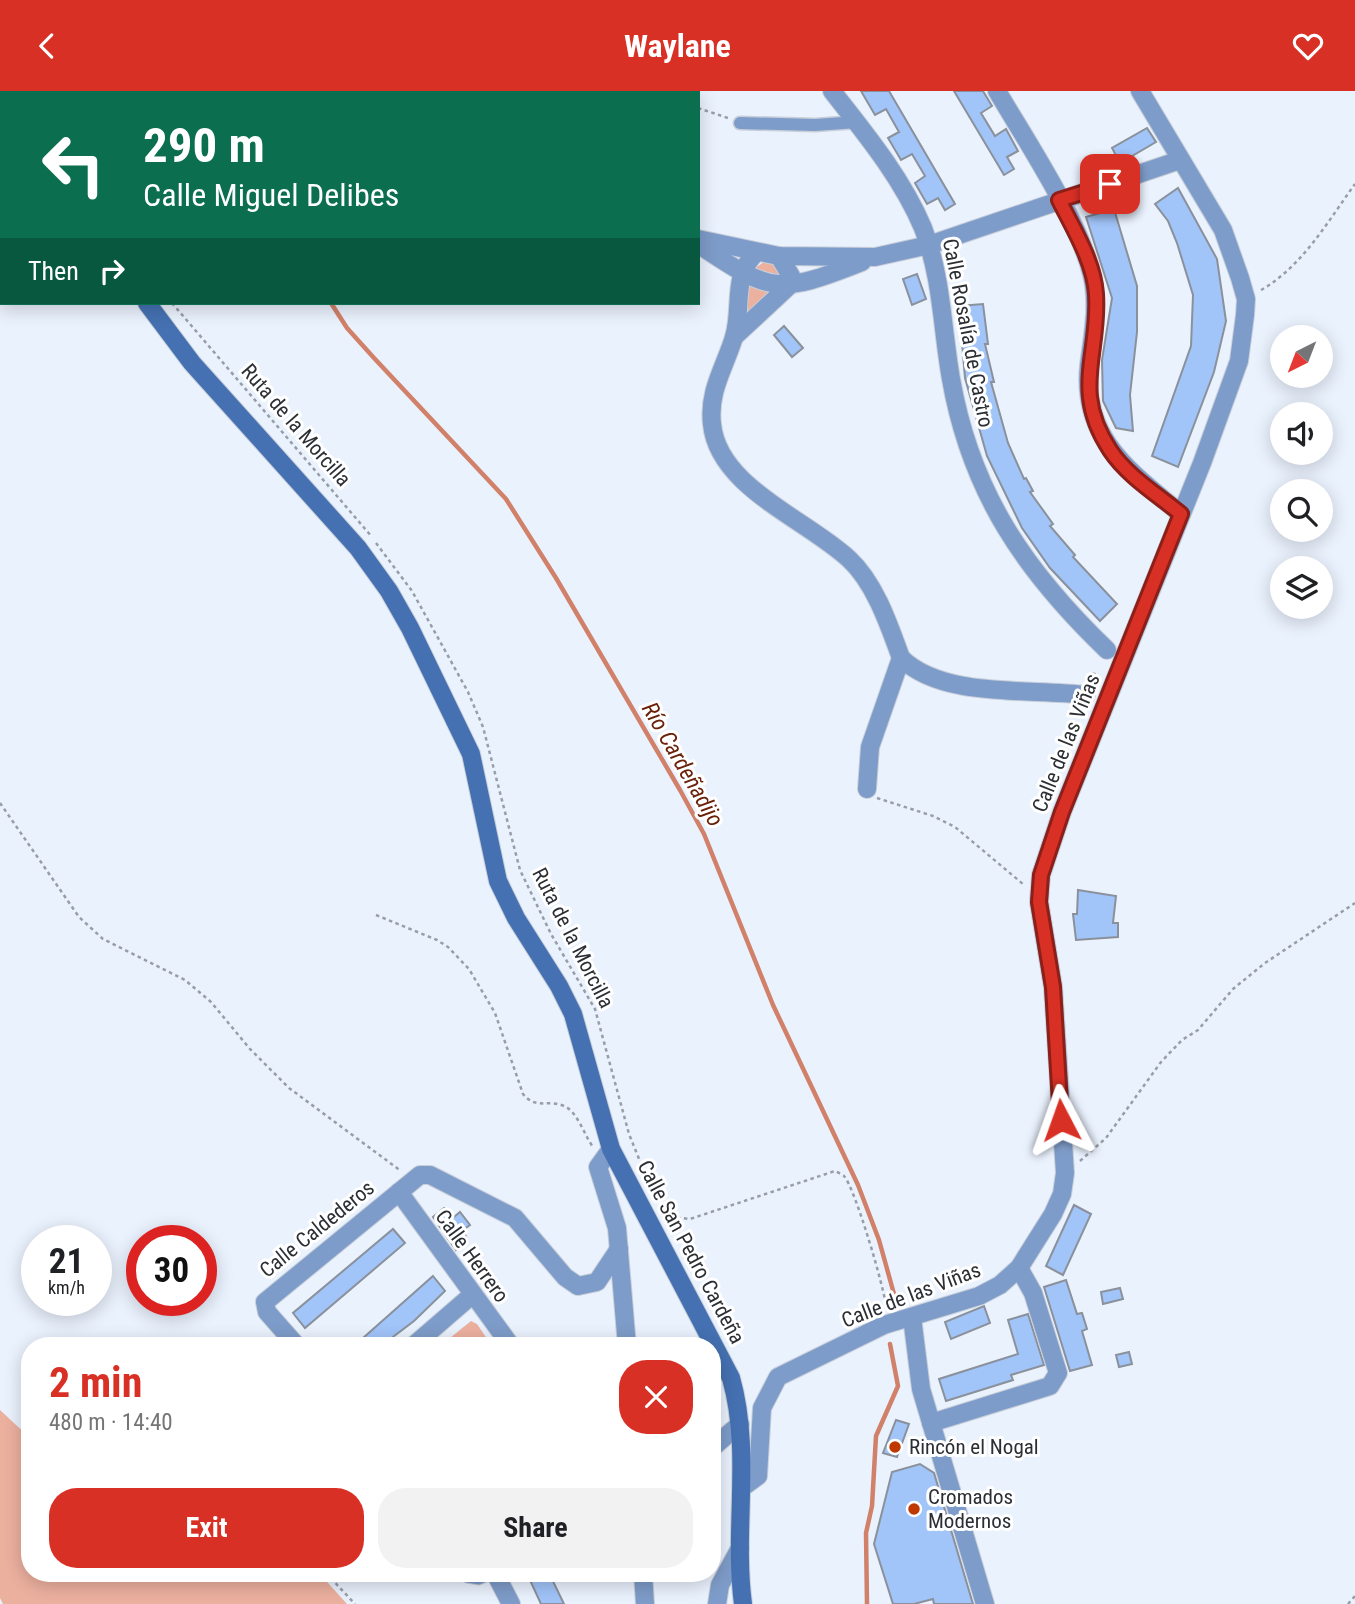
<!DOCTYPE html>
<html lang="en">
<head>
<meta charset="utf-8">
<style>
  body { margin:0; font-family:"Roboto Condensed",sans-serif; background:#f2f2f2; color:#202124; height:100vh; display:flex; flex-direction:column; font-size:26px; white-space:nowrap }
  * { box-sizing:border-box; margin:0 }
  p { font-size:23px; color:#757577 }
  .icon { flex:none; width:38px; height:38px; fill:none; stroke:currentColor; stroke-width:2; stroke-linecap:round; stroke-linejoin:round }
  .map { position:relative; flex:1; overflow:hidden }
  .drawer { position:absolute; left:21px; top:1246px; width:700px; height:245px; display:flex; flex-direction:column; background:#fff; border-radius:28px; box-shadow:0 4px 18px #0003 }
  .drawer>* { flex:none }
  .guide { position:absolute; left:0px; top:0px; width:700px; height:214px; box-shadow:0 4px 18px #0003; background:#0b6e4f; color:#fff; overflow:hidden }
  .needle { width:46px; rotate:222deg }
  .fabs { position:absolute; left:1270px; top:234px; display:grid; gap:14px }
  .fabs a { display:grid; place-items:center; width:63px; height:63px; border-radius:50%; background:#fff; box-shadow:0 4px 18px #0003; font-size:35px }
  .speed { position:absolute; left:21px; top:1134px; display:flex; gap:14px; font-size:35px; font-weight:700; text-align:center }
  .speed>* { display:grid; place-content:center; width:91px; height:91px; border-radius:50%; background:#fff; box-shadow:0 4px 18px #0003; line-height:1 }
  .speed small { font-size:18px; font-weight:400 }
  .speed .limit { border:10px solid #d22; background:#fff; color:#111 }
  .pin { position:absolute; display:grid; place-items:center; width:60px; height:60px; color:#fff; margin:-30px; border-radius:14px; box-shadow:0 4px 10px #0006 }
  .me { position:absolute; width:77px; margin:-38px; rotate:356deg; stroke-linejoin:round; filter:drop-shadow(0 0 5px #0008) }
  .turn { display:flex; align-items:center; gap:24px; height:147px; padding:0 28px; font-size:32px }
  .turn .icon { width:91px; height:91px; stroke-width:2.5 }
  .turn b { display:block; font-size:49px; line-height:60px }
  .then { display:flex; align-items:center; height:66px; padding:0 28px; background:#0003; gap:14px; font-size:26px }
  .round { display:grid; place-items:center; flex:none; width:74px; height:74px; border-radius:28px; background:#f2f2f2 }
  .headline { display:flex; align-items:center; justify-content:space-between; height:119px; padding:0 28px }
  h1 { font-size:42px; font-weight:700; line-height:52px; color:#d93025 }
  .cta { display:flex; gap:14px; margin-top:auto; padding:14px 28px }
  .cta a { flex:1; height:80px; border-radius:28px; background:#d93025; color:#fff; font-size:28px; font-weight:700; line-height:80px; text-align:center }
  .cta a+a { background:#f2f2f2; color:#202124 }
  header { display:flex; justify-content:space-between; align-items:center; height:91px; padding:0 28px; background:#d93025; color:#fff; font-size:32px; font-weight:700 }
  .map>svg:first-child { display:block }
  .green { fill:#ecb09f }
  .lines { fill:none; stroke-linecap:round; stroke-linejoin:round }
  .stream { stroke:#d18169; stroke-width:4.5 }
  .building { fill:#a1c4f9; stroke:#8a919b; stroke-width:2 }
  .service-casing { stroke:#c8cfd9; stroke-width:11 }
  .pedestrian-casing { stroke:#c8cfd9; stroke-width:15 }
  .minor-casing { stroke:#c8cfd9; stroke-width:20 }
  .secondary-casing { stroke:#c8cfd9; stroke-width:20 }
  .path { stroke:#989ea7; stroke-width:2.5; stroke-dasharray:3.5 3.5; stroke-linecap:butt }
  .service { stroke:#7e9cc9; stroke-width:9 }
  .pedestrian { stroke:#7e9cc9; stroke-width:12 }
  .minor { stroke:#7e9cc9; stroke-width:18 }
  .secondary { stroke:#4571b2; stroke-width:18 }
  .route-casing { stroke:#8d1f18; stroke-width:18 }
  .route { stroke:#d93025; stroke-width:12 }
  .poi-dot { fill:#bf3800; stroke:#fff; stroke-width:2.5 }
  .labels { text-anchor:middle; stroke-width:6; stroke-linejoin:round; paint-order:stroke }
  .street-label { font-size:21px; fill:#2b2e33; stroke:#fff }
  .poi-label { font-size:21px; fill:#2b2e33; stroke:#fff; text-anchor:start }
  .water-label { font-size:23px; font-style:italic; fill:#692109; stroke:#fff }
</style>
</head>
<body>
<header><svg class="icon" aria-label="back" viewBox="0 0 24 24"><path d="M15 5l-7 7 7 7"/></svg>Waylane<svg class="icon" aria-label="heart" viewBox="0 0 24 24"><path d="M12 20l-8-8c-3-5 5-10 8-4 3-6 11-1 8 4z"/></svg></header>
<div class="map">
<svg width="1355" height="1513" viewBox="0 0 1355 1513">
  <rect width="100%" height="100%" fill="#eaf2fe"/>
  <g class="green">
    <path d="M 765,170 L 773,170 L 783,189 L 750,181 Z"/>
    <path d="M 747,192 L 777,201 L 745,231 Z"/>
    <path d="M 471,1230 L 477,1233 L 492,1255 L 440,1255 Z"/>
    <path d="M 0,1319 L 30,1347 L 30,1482 L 319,1482 L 347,1513 L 3,1513 L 0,1507 Z"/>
  </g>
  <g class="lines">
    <g class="stream">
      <path d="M 331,212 L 347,237 L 374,267 L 506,408 L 556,487 L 680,699 L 704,743 L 773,914 L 858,1094 L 879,1149 L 894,1203 L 892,1215"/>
      <path d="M 867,1513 L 866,1442 L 872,1415 L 876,1345 L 898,1295 L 890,1253"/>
    </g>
  </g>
  <g class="building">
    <path d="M 861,0 L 889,0 L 955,113 L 945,119 L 938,107 L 927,113 L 915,92 L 925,85 L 912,63 L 901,69 L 888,47 L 899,41 L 886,18 L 875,24 Z"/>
    <path d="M 954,0 L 983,0 L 992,15 L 981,22 L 995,45 L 1006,38 L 1018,60 L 1007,66 L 1014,78 L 1004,84 Z"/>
    <path d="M 1147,37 L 1156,51 L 1120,72 L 1112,57 Z"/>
    <path d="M 1178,97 L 1217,168 L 1226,230 L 1214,281 L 1178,376 L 1152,365 L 1191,255 L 1193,204 L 1177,152 L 1168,130 L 1155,113 Z"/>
    <path d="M 1114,118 L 1137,195 L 1137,241 L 1130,304 L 1133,340 L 1116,337 L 1103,310 L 1102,269 L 1112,207 L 1086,126 Z"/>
    <path d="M 917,183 L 926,208 L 912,214 L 903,188 Z"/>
    <path d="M 983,213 L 988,253 L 985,253 L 994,291 L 991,291 L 1008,352 L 1024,388 L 1026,387 L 1033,400 L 1030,401 L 1053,433 L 1050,435 L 1075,464 L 1073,466 L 1117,513 L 1100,530 L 1050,477 L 1022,437 L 987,365 L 965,287 L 959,215 Z"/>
    <path d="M 784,235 L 803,257 L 792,266 L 774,244 Z"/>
    <path d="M 1078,799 L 1116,805 L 1113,832 L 1118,832 L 1118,846 L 1076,849 L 1073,823 L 1077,823 Z"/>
    <path d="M 1074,1114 L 1091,1123 L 1063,1184 L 1046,1175 Z"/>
    <path d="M 444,1117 L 454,1126 L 460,1121 L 470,1134 L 463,1139 L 468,1150 L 456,1159 L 433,1126 Z"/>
    <path d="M 393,1138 L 405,1152 L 305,1237 L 293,1222 Z"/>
    <path d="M 433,1185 L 445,1200 L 414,1230 L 381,1255 L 354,1255 Z"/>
    <path d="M 1066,1189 L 1077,1223 L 1082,1222 L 1087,1238 L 1082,1240 L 1092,1274 L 1070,1280 L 1044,1196 Z"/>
    <path d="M 1120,1197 L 1123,1208 L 1103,1213 L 1101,1201 Z"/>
    <path d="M 984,1215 L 990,1232 L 951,1248 L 945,1231 Z"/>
    <path d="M 1028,1223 L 1044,1274 L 1011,1284 L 1013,1289 L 946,1310 L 939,1288 L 1018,1263 L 1008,1229 Z"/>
    <path d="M 1129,1261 L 1132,1273 L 1119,1276 L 1116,1264 Z"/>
    <path d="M 896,1329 L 909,1333 L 897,1366 L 883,1362 Z"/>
    <path d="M 920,1373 L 934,1382 L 973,1513 L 934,1513 L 933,1508 L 914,1513 L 893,1513 L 874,1453 L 892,1381 Z"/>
    <path d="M 539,1482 L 549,1482 L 564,1513 L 541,1513 L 529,1487 Z"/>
  </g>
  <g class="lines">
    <g class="service-casing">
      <path id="service" d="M 463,1482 L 467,1487 L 479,1489 L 495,1482"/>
    </g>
    <g class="pedestrian-casing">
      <path id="pedestrian" d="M 740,32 L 815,34 L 857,31"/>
    </g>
    <g class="minor-casing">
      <g id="minor">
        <path d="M 107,0 L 137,0"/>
        <path d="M 459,0 L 460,2"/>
        <path d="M 832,0 C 865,42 902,87 923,137 C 942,186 942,237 951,288 C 971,402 1025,480 1107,559"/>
        <path d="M 997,0 C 1027,51 1079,129 1092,184 C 1099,213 1093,244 1089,274 C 1081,348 1131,381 1181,423"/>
        <path d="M 698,148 L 779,165 L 875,166 L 929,154 L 1180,69"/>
        <path d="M 698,153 C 770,202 779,204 862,171"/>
        <path d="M 757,161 C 731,184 743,216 734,246 C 725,276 708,300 712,333 C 718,396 806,428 849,468 C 875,492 889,534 901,567 L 870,656 L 867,698"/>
        <path d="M 734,246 L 790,194 L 791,185 L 779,165"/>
        <path d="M 901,567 C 943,608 1030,597 1086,604"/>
        <path d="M 611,1058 L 598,1076 L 617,1137 L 627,1255"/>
        <path d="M 399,1101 L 511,1255"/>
        <path d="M 912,1226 L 921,1298 L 985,1513"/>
        <path d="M 297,1255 L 267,1221 L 265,1211 L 420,1084 L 430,1084 L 515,1127 L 565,1186 L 578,1195 L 597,1191 L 619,1158"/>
        <path d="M 413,1255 L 472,1204"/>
        <path d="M 931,1332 L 1050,1295 L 1058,1282 L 1033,1202 L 1019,1177"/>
        <path d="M 712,1357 L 740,1333"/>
        <path d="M 743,1396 L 758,1385 L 762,1317 L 778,1286 L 884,1234 L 979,1205 L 1000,1194 L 1019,1177 L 1053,1123 L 1062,1103 L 1065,1082 L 1053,896 L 1039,811 L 1041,784 L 1062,721 L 1202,372 L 1239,270 L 1245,224 L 1246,208 L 1240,187 L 1223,139 L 1140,0"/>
        <path d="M 495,1482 L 511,1513"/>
        <path d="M 643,1482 L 645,1513"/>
        <path d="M 717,1513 L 720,1494 L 740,1457"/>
      </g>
    </g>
    <g class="secondary-casing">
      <g id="secondary">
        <path d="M 71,0 L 72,2"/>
        <path d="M 147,212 L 192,272 L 358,457 L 389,500 L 410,537 L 471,663 L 498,790 L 516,827 L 559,895 L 573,923 L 611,1058 L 731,1287 C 752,1361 733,1438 743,1513"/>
      </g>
    </g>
    <g class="path">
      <path d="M 53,0 L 53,2"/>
      <path d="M 600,2 L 602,0"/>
      <path d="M 698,17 L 728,27"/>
      <path d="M 1261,199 C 1302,176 1328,130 1355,93"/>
      <path d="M 172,212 L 372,446"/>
      <path d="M 376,452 L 412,500 L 468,601 L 483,636 L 520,779 L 551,843 L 595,918 L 629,1043 L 652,1100"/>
      <path d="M 1089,588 L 1092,582 L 1099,585"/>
      <path d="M 877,707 L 933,725 L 955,736 L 1023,793"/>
      <path d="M 0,712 L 79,826 L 103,848 L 185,889 L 211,911 L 250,958 L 289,997 L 401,1080"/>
      <path d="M 376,824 L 437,849 L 448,856 L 469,878 L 495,922 L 523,1003 C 536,1019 548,1008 564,1015 C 578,1021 584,1044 593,1056"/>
      <path d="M 1080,1070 L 1106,1047 L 1161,971 L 1182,949 L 1198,939 L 1233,898 L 1265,872 L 1355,812"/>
      <path d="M 660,1115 L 673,1126 L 690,1128 L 835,1080 C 837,1081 843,1084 844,1085 C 855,1097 885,1199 886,1216"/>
      <path d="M 326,1482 L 355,1513"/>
      <path d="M 577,1485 L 578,1482"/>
      <path d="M 1348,1513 L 1355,1505"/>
    </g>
    <use href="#service" class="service"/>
    <use href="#pedestrian" class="pedestrian"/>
    <use href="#minor" class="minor"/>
    <use href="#secondary" class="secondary"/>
  </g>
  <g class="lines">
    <g class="route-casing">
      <path id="route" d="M 1061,1029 L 1053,896 L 1039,811 L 1041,784 L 1062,721 L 1181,423 C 1158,404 1127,385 1110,359 C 1071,300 1100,263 1096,203 C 1094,171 1073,137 1059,109 L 1110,93"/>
    </g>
    <use href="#route" class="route"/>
  </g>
  <g class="poi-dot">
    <circle cx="895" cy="1356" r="7"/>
    <circle cx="914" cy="1418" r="7"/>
  </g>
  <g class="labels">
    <g class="street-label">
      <text transform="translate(968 242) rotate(79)" y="7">Calle Rosalía de Castro</text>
      <text transform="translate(296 334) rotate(49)" y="7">Ruta de la Morcilla</text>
      <text transform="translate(1066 652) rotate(-68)" y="7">Calle de las Viñas</text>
      <text transform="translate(573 847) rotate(63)" y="7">Ruta de la Morcilla</text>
      <text transform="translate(317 1138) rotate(-39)" y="7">Calle Caldederos</text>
      <text transform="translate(691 1161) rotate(62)" y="7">Calle San Pedro Cardeña</text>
      <text transform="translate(472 1165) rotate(54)" y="7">Calle Herrero</text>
      <text transform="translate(911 1204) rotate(-21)" y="7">Calle de las Viñas</text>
    </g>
    <g class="poi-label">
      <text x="909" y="1363">Rincón el Nogal</text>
      <text x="928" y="1413">Cromados<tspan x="928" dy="24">Modernos</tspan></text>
    </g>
    <g class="water-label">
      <text transform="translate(683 673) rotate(60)" y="8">Río Cardeñadijo</text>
    </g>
  </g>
</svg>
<div class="fabs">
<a><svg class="needle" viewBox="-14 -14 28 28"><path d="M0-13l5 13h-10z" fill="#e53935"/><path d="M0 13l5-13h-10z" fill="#757577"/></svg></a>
<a><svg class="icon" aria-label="sound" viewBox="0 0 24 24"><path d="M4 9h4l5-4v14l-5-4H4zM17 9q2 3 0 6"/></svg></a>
<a><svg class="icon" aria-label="search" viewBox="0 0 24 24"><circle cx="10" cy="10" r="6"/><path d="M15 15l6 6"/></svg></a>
<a><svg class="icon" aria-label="layers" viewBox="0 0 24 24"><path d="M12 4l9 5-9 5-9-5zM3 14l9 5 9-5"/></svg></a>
</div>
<div class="speed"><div>21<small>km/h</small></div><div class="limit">30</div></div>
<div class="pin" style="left:1110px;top:93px;background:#d93025"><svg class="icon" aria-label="arrive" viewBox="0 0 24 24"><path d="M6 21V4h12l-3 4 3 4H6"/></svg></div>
<svg class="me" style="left:1061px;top:1029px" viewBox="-20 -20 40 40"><path d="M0-17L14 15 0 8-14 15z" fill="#d93025" stroke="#fff" stroke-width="4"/></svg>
<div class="guide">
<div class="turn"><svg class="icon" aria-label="left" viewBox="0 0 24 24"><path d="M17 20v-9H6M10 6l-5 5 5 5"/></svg><div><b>290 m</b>Calle Miguel Delibes</div></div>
<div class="then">Then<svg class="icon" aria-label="right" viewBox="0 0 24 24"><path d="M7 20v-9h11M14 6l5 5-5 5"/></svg></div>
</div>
<section class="drawer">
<div class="headline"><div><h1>2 min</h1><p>480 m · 14:40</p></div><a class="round" style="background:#d93025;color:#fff"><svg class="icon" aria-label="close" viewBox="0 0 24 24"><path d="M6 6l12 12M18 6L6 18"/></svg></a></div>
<div class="cta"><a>Exit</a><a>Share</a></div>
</section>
</div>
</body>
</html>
